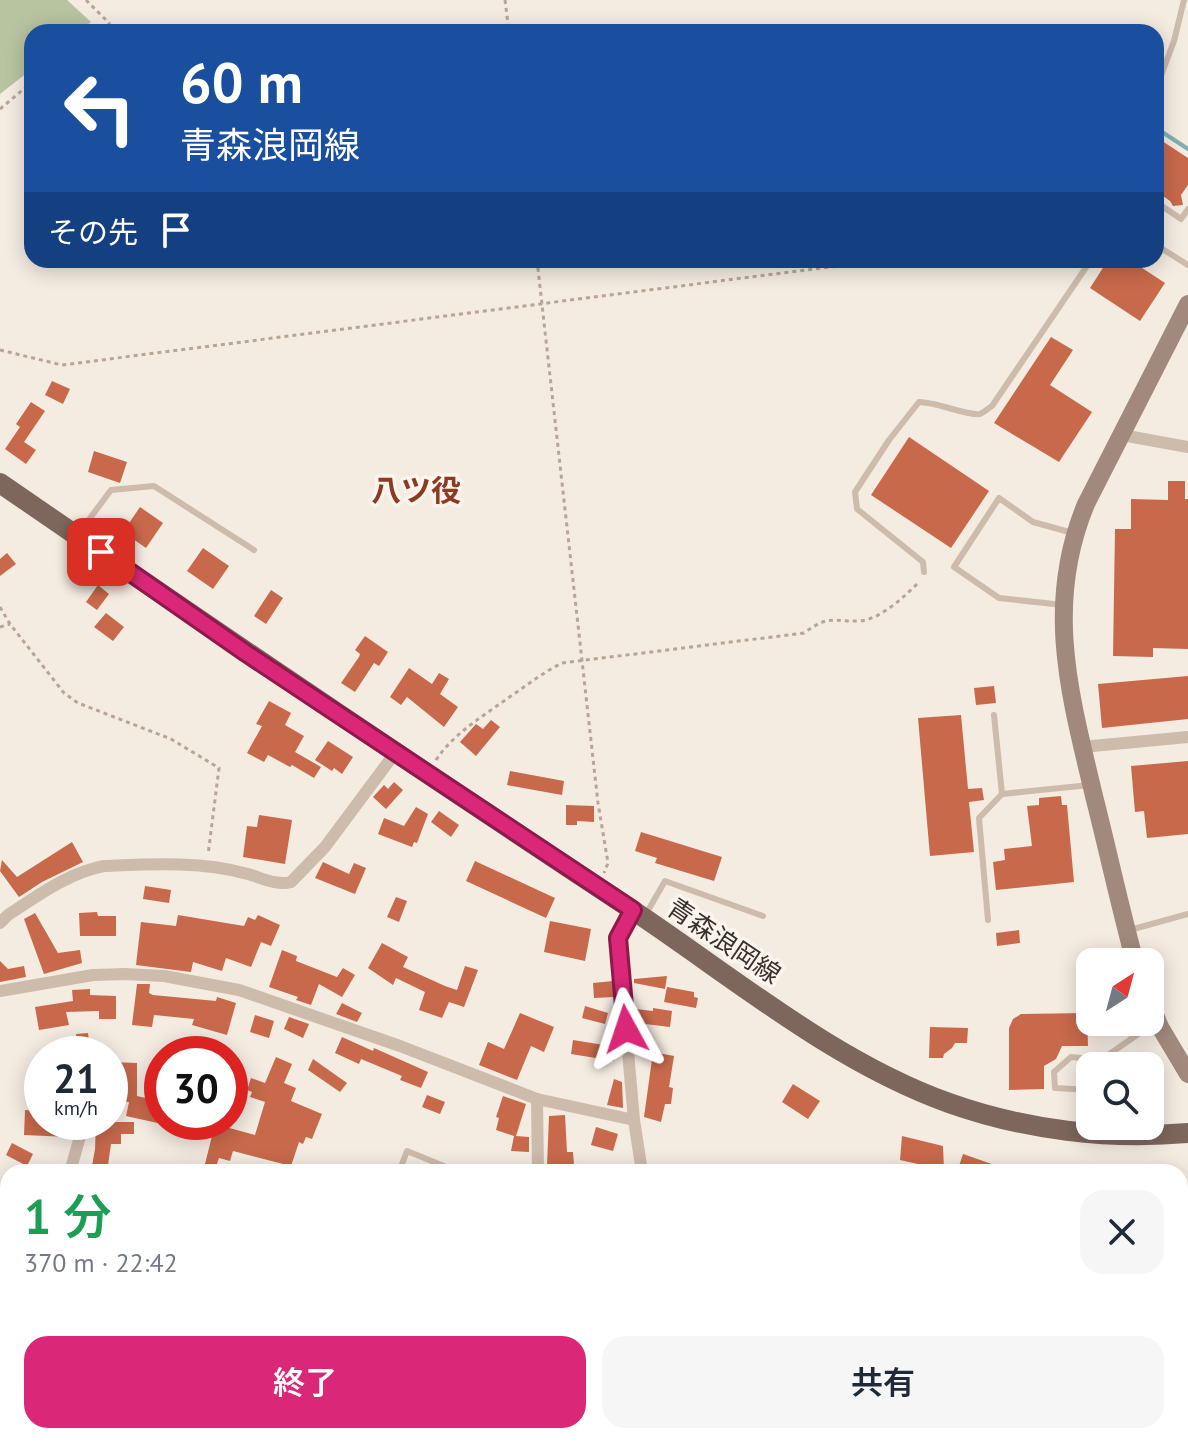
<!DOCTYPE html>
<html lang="ja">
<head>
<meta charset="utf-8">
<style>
  body { margin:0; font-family:"PT Sans","Noto Sans JP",sans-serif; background:#f6f6f7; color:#1f2937; height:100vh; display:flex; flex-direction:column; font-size:30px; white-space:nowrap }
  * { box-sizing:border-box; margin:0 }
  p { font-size:26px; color:#747a83 }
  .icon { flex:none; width:44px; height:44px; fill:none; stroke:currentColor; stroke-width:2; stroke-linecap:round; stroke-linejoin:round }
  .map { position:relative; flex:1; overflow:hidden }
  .details { position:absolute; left:0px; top:1164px; width:1188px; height:280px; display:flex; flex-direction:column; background:#fff; border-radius:24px 24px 0 0; box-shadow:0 4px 20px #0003 }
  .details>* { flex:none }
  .top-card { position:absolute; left:24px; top:24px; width:1140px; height:244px; border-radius:24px; box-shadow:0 4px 20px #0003; background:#1a4fa0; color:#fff; overflow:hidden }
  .needle { width:52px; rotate:36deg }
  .buttons { position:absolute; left:1076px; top:948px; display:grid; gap:16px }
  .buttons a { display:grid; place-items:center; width:88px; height:88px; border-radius:16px; background:#fff; box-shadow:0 4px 20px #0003; font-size:40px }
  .speed { position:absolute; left:24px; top:1036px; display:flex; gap:16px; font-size:40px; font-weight:700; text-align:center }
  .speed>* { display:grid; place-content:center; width:104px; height:104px; border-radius:50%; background:#fff; box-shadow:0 4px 20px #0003; line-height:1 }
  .speed small { font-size:20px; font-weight:400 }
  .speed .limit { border:12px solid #d22; background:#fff; color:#111 }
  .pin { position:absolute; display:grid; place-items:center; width:68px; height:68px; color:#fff; margin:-34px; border-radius:16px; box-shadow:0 4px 12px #0006 }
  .me { position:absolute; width:88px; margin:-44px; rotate:355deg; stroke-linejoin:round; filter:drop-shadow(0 0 6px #0008) }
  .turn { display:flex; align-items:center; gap:28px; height:168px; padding:0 24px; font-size:36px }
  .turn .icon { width:104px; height:104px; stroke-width:2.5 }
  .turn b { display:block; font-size:56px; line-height:68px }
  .then { display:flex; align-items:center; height:76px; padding:0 24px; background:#0003; gap:16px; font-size:30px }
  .round { display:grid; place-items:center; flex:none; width:84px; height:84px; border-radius:24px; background:#f6f6f7 }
  .head { display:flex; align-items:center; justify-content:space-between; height:136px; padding:0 24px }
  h1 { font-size:48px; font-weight:600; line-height:60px; color:#1e9e55 }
  .primary-button { display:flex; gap:16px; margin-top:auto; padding:16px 24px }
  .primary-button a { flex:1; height:92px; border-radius:24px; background:#db2777; color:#fff; font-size:32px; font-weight:600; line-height:92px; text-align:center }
  .primary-button a+a { background:#f6f6f7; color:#1f2937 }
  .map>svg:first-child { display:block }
  .green { fill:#b8c4a0 }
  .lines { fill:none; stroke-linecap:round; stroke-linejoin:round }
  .stream { stroke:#7fb0b2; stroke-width:4 }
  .river { stroke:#7fb0b2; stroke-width:26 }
  .building { fill:#c8694b }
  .path { stroke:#b9a596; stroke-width:3; stroke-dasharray:4 4; stroke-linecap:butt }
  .lane { stroke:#cdbbac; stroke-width:6 }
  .street { stroke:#cdbbac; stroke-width:12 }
  .secondary { stroke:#a18a7d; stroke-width:18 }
  .primary { stroke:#7d675c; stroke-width:20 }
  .route-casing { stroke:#8e194d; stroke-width:20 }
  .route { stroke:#db2777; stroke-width:14 }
  .labels { text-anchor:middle; stroke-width:7; stroke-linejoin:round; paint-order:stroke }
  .street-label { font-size:26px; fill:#3b302b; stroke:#fbf5ee }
  .quarter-label { font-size:30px; font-weight:bold; fill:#8c3b22; stroke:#fbf5ee }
</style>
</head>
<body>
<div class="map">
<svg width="1188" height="1444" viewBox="0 0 1188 1444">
  <rect width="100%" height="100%" fill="#f4ebe1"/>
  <g class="green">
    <path d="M 0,0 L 67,0 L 91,22 L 78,32 L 32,32 L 32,69 L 0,94 Z"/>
    <path d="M 8,1397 L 8,1436 L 35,1436 L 30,1444 L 0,1444 L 0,1414 Z"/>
    <path d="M 223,1436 L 309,1436 L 324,1444 L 226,1444 Z"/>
  </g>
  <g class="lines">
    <g class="stream">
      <path d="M 1156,128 L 1188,149"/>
      <path d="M 1182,1444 L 1188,1440"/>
    </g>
    <g class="river">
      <path d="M 1180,1367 L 1188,1360"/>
      <path d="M 1097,1444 L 1105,1436"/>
    </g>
  </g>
  <g class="building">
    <path d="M 1156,137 L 1188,158 L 1188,185 L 1181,195 L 1183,205 L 1173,206 L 1170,201 L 1156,191 Z"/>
    <path d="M 1108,260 L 1130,260 L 1165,283 L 1140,321 L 1090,288 Z"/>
    <path d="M 1051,337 L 1073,350 L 1050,385 L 1092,412 L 1059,462 L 994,423 Z"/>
    <path d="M 52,381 L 70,389 L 63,404 L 45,395 Z"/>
    <path d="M 31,402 L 45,411 L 24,442 L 36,450 L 26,464 L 5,449 L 20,427 L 16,424 Z"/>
    <path d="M 909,437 L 989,491 L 951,548 L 871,495 Z"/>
    <path d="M 94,451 L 127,462 L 120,483 L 88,472 Z"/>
    <path d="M 1168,481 L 1185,481 L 1185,499 L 1188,499 L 1188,649 L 1153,648 L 1153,657 L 1113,656 L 1115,529 L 1131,529 L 1131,499 L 1168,500 Z"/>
    <path d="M 140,507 L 163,523 L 146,548 L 123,532 Z"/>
    <path d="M 203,548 L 229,566 L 213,589 L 187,571 Z"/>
    <path d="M 7,553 L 16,564 L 0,576 L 0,559 Z"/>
    <path d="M 98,585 L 109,594 L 97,610 L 86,602 Z"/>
    <path d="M 271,590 L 283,598 L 266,624 L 254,616 Z"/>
    <path d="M 106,613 L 124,627 L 113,641 L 94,627 Z"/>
    <path d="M 365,636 L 388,652 L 379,666 L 374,663 L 355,692 L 341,683 L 359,657 L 360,654 L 355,650 Z"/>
    <path d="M 409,668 L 432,684 L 439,673 L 449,679 L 440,694 L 458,707 L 444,727 L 407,697 L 401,705 L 390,697 Z"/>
    <path d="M 1188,676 L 1188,719 L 1102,728 L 1098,684 Z"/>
    <path d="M 994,686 L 996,703 L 976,705 L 974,688 Z"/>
    <path d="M 269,701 L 291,713 L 285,725 L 304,736 L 295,752 L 321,767 L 314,778 L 292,765 L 290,767 L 268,755 L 264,762 L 247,753 L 262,726 L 256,724 Z"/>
    <path d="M 961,715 L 968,789 L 982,788 L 984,800 L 969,802 L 974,852 L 930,856 L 918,718 Z"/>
    <path d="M 491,720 L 500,727 L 476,756 L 460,742 L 476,724 L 483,729 Z"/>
    <path d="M 328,741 L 353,757 L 342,774 L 334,768 L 332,771 L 315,760 Z"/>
    <path d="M 1188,761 L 1188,834 L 1147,838 L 1144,811 L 1135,812 L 1131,766 Z"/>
    <path d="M 510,771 L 564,781 L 562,795 L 507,785 Z"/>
    <path d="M 394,782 L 403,790 L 386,809 L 373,797 L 384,785 L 388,789 Z"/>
    <path d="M 1061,796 L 1062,805 L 1067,805 L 1074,882 L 996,890 L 993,862 L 1005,860 L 1004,849 L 1032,846 L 1027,806 L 1039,805 L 1039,798 Z"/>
    <path d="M 566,805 L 594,806 L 594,822 L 577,821 L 577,825 L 566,825 Z"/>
    <path d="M 416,807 L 428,814 L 417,843 L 414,842 L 412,847 L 378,834 L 384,818 L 404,826 Z"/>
    <path d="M 439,811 L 459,825 L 451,837 L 431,822 Z"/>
    <path d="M 259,815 L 292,820 L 285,864 L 243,857 L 247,826 L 257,827 Z"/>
    <path d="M 641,832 L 722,857 L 714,881 L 655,863 L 657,858 L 635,851 Z"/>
    <path d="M 72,842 L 83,862 L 42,882 L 19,897 L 0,871 L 2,860 L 17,877 Z"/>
    <path d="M 475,861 L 555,898 L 546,918 L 466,881 Z"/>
    <path d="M 323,862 L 349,874 L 354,863 L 366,868 L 355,894 L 315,878 Z"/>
    <path d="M 145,886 L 171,890 L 169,903 L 143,899 Z"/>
    <path d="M 396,897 L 407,901 L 399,922 L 387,917 Z"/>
    <path d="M 97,912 L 98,916 L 116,916 L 116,936 L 80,936 L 79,913 Z"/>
    <path d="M 35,913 L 58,953 L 80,950 L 82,963 L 44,974 L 24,919 Z"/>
    <path d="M 178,915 L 244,926 L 248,917 L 255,920 L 258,915 L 280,925 L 271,946 L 261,942 L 251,967 L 226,958 L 222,971 L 193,962 L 191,972 L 136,965 L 141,922 L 176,926 Z"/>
    <path d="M 550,921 L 591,929 L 585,961 L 544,952 Z"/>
    <path d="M 1019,930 L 1020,943 L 997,946 L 996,933 Z"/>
    <path d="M 382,943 L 408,957 L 403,967 L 445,986 L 457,990 L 465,966 L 478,970 L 464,1007 L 449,1002 L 442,1018 L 419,1010 L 425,992 L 396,978 L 393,985 L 368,968 Z"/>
    <path d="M 282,950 L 297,956 L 296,961 L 337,977 L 343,968 L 355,975 L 342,997 L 319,984 L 311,1005 L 296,1000 L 298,997 L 269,987 Z"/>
    <path d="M 0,961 L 8,969 L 24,966 L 26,977 L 0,982 Z"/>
    <path d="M 667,976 L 665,989 L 634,983 L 634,979 Z"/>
    <path d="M 613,981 L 614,997 L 594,998 L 593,983 Z"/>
    <path d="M 137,984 L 150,984 L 149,993 L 153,995 L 216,1001 L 217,997 L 236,1003 L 227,1035 L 192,1025 L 194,1019 L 154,1015 L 152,1027 L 132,1025 Z"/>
    <path d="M 667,987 L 694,992 L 694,997 L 698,998 L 696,1008 L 664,1002 Z"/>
    <path d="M 90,989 L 90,995 L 116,996 L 116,1019 L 99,1019 L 99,1011 L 66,1012 L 69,1025 L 39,1030 L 35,1007 L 73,1001 L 72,990 Z"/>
    <path d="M 342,1003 L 362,1013 L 357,1022 L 336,1014 Z"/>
    <path d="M 585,1006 L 608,1013 L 605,1024 L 582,1018 Z"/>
    <path d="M 653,1008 L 672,1011 L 670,1027 L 645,1024 L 645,1029 L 635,1027 L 636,1009 L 653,1011 Z"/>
    <path d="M 520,1013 L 554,1027 L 544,1052 L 531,1046 L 517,1080 L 479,1065 L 488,1042 L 504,1049 Z"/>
    <path d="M 1087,1013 L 1088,1046 L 1062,1046 L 1056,1059 L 1044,1066 L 1044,1089 L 1009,1090 L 1009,1028 L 1013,1019 L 1021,1014 Z"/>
    <path d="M 255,1015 L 274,1021 L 269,1038 L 250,1032 Z"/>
    <path d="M 289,1017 L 309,1024 L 303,1038 L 284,1029 Z"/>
    <path d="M 930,1027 L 968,1028 L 967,1043 L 955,1043 L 952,1048 L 944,1054 L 943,1058 L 929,1058 Z"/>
    <path d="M 88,1033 L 90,1051 L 78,1052 L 76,1034 Z"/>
    <path d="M 342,1037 L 373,1051 L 374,1048 L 428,1072 L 421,1088 L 400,1080 L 402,1076 L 361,1059 L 359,1064 L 335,1053 Z"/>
    <path d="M 573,1040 L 616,1047 L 614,1061 L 571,1054 Z"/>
    <path d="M 653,1052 L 674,1056 L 669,1087 L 673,1088 L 671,1104 L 665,1104 L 661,1122 L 644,1117 Z"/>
    <path d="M 276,1057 L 292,1064 L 284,1083 L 296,1088 L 291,1101 L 322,1114 L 312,1139 L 306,1137 L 303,1144 L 299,1142 L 291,1166 L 233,1151 L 230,1161 L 219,1158 L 214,1172 L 203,1172 L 215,1124 L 255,1135 L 265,1102 L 250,1097 L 252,1092 L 247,1090 L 251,1078 L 265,1083 Z"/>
    <path d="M 313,1059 L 347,1083 L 340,1092 L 308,1070 Z"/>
    <path d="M 111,1062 L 137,1063 L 137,1096 L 162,1102 L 162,1124 L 126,1116 L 129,1102 L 113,1100 Z"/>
    <path d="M 614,1079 L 622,1082 L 623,1108 L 607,1105 Z"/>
    <path d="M 793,1084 L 820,1101 L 808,1119 L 782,1102 Z"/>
    <path d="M 427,1095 L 445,1102 L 440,1114 L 422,1107 Z"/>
    <path d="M 503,1096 L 526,1104 L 516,1136 L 529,1137 L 529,1152 L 511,1151 L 514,1136 L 496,1130 L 499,1118 L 496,1117 Z"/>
    <path d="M 25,1110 L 40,1111 L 39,1122 L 70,1122 L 69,1137 L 24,1135 Z"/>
    <path d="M 565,1115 L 567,1152 L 573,1152 L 574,1165 L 547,1166 L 549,1116 Z"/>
    <path d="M 96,1122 L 134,1122 L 134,1134 L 121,1134 L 121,1144 L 111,1144 L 107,1172 L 91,1172 L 95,1149 Z"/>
    <path d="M 596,1127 L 618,1134 L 613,1151 L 591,1145 Z"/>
    <path d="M 902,1136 L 943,1146 L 944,1170 L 900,1160 Z"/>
    <path d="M 12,1143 L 33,1154 L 27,1166 L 6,1155 Z"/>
    <path d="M 963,1154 L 1009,1170 L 1009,1172 L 957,1172 Z"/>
  </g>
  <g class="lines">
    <g class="path">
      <path d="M 86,0 L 109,23 L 109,32"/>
      <path d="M 505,0 L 509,32"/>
      <path d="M 0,109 L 32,82"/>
      <path d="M 537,260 L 598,803 L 608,863 L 604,873"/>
      <path d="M 0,350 L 62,365 L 884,260"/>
      <path d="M 0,607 L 10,624 L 64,693 L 78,703 L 171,739 L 219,768 L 208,855"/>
      <path d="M 0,627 L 10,624"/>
      <path d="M 436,760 C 454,733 482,717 508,698 C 526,686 542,673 562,663 L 804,633 C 830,614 832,622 859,621 C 880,620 905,596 919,582"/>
    </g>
    <g class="lane">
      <path d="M 1156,89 L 1174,41 L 1184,0"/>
      <path d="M 1156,202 L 1181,219 L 1188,209"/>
      <path d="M 1156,245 L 1188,265"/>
      <path d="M 79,533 L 111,490 L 154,486 L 254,550"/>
      <path d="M 924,572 L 923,562 L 857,509 L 855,492 L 889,440 L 919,402 C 937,402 967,416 980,414 C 983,413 989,408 992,406 L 1091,260"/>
      <path d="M 1063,605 L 999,598 L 954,567 L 999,498 L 1033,522 L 1073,533"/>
      <path d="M 994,715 L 1002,794"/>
      <path d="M 646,914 L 665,881 L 763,916"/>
      <path d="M 988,920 L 979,818 L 1002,794 L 1090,785"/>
      <path d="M 1130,930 L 1188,914"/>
      <path d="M 1090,1090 L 1055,1088 L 1054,1072 L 1071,1057 L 1101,1060 L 1154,1023"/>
      <path d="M 399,1172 L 407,1151 L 444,1166"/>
      <path d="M 476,1436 L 497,1444"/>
      <path d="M 714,1436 L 716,1444"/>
      <path d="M 408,1444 L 410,1436"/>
    </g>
    <g class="street">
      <path d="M 1122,435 L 1188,447"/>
      <path d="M 1082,747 L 1188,737"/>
      <path d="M 633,910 L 618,938 L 634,1120 L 642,1172"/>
      <path d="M 0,923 L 8,915 C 37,896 70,872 104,866 C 152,864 202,861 248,874 C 262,878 277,886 291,882 L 325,847 L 395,753"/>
      <path d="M 0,991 L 93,975 L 125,974 L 164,976 L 239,990 L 400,1046 L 537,1099 L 634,1120"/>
      <path d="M 537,1099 L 538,1172"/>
      <path d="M 70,1172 L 84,1122"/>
      <path d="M 0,1211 L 8,1212"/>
      <path d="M 1180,1256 L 1188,1244"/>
      <path d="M 910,1436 L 912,1444"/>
    </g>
    <g class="secondary">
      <path d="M 1135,962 C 1120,907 1108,851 1094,796 C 1070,695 1044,605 1086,504 L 1188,304"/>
      <path d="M 1150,1003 L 1160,1027 L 1188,1074"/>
    </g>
    <path class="primary" d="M 0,483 C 209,627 419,769 631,909 C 732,976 834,1062 949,1103 C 1025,1130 1108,1140 1188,1133"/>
  </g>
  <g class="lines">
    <g class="route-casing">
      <path id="route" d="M 101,552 L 246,653 L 633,910 L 618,938 L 626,1029"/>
    </g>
    <use href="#route" class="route"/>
  </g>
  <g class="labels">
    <g class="street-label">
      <text transform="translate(724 941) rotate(34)" y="9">青森浪岡線</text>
    </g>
    <g class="quarter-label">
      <text x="416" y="501">八ツ役</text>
    </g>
  </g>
</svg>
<div class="buttons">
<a><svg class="needle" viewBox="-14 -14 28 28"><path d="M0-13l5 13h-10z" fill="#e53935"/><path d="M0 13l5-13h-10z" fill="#747a83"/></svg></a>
<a><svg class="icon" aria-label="search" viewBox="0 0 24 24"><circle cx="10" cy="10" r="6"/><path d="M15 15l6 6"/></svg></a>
</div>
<div class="speed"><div>21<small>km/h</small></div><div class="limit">30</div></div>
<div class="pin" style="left:101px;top:552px;background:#d93025"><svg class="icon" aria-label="arrive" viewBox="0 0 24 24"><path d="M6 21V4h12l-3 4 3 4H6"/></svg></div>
<svg class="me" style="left:626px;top:1029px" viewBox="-20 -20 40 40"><path d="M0-17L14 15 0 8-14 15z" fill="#db2777" stroke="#fff" stroke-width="4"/></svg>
<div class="top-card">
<div class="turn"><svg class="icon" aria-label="left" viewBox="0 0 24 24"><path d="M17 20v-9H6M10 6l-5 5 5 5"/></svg><div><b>60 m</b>青森浪岡線</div></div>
<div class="then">その先<svg class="icon" aria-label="arrive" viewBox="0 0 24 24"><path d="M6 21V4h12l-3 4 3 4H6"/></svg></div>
</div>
<section class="details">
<div class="head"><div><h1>1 分</h1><p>370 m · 22:42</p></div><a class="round"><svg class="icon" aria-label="close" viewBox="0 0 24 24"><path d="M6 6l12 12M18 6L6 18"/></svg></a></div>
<div class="primary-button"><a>終了</a><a>共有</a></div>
</section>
</div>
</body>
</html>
